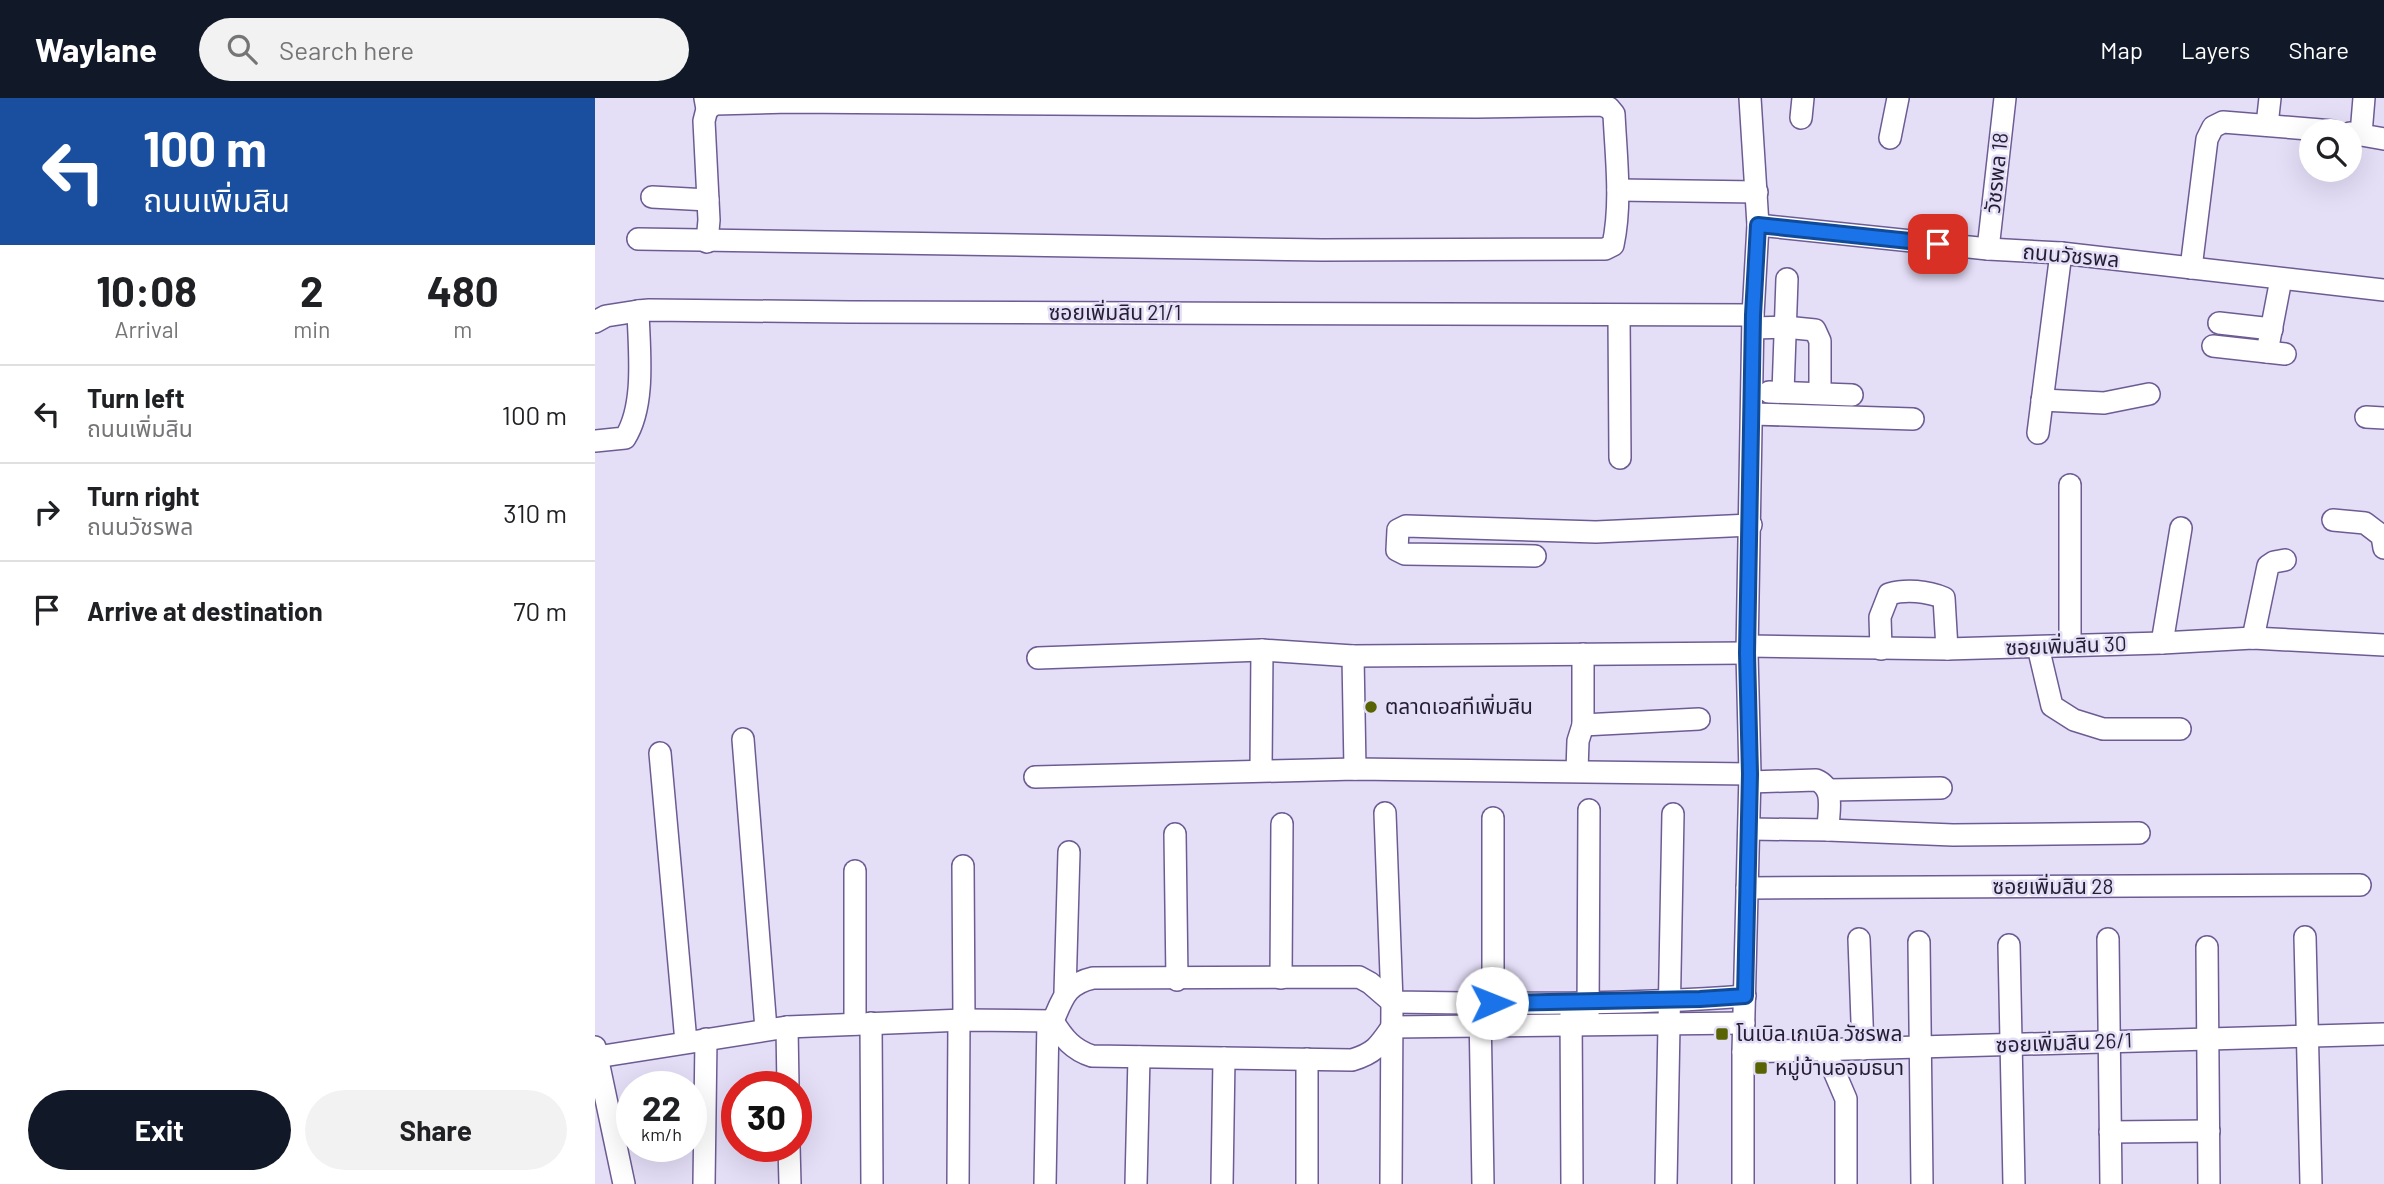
<!DOCTYPE html>
<html lang="en">
<head>
<meta charset="utf-8">
<style>
  body { margin:0; font-family:Barlow,"Noto Sans Thai",sans-serif; background:#f2f2f2; color:#202124; height:100vh; display:flex; flex-direction:column; font-size:26px; white-space:nowrap }
  * { box-sizing:border-box; margin:0 }
  p { font-size:23px; color:#757577 }
  .icon { flex:none; width:38px; height:38px; fill:none; stroke:currentColor; stroke-width:2; stroke-linecap:round; stroke-linejoin:round }
  .map { position:relative; flex:1; overflow:hidden }
  .drawer { display:flex; flex-direction:column; background:#fff; width:595px }
  .drawer>* { flex:none }
  .banner { background:#1a4fa0; color:#fff; overflow:hidden }
  .controls { position:absolute; left:1704px; top:21px; display:grid; gap:14px }
  .controls a { display:grid; place-items:center; width:63px; height:63px; border-radius:50%; background:#fff; box-shadow:0 7px 28px #0002; font-size:35px }
  .speed { position:absolute; left:21px; top:973px; display:flex; gap:14px; font-size:35px; font-weight:700; text-align:center }
  .speed>* { display:grid; place-content:center; width:91px; height:91px; border-radius:50%; background:#fff; box-shadow:0 7px 28px #0002; line-height:1 }
  .speed small { font-size:18px; font-weight:400 }
  .speed .limit { border:10px solid #d22; background:#fff; color:#111 }
  .pin { position:absolute; display:grid; place-items:center; width:60px; height:60px; color:#fff; margin:-30px; border-radius:14px; box-shadow:0 4px 10px #0006 }
  .me { position:absolute; width:77px; margin:-38px; rotate:89deg; stroke-linejoin:round; filter:drop-shadow(0 0 5px #0008) }
  .turn { display:flex; align-items:center; gap:24px; height:147px; padding:0 28px; font-size:32px }
  .turn .icon { width:91px; height:91px; stroke-width:2.5 }
  .turn b { display:block; font-size:49px; line-height:60px }
  .eta { display:flex; justify-content:space-evenly; align-items:center; height:119px; text-align:center }
  .eta b { font-size:42px; font-weight:700; line-height:49px }
  .primary-button { display:flex; gap:14px; margin-top:auto; padding:14px 28px }
  .primary-button a { flex:1; height:80px; border-radius:42px; background:#111827; color:#fff; font-size:28px; font-weight:700; line-height:80px; text-align:center }
  .primary-button a+a { background:#f2f2f2; color:#202124 }
  ul { padding:0; list-style:none }
  li { display:flex; align-items:center; gap:21px; height:98px; padding:0 28px; border-top:2px solid #e0e0e0 }
  li div { flex:1 }
  li b { display:block; font-size:26px }
  li em { font-style:normal }
  header { display:flex; align-items:center; gap:42px; box-sizing:border-box; height:98px; padding:0 35px; background:#111827; color:#fff }
  header strong { font-size:33px }
  nav { display:flex; gap:38px; margin-inline-start:auto; font-size:24px }
  .search { width:490px; height:63px; background:#f2f2f2; display:flex; align-items:center; gap:18px; box-sizing:border-box; padding:0 24px; border-radius:38px; color:#757577; font-size:26px }
  main { display:flex; flex:1; min-height:0 }
  .map>svg:first-child { display:block }
  .lines { fill:none; stroke-linecap:round; stroke-linejoin:round }
  .minor-casing { stroke:#6d5c93; stroke-width:24 }
  .minor { stroke:#fff; stroke-width:21 }
  .route-casing { stroke:#114b97; stroke-width:18 }
  .route { stroke:#1a73e8; stroke-width:12 }
  .poi-dot { fill:#586303; stroke:#e4def7; stroke-width:2.5 }
  .labels { text-anchor:middle; stroke-width:5; stroke-linejoin:round; paint-order:stroke }
  .street-label { font-size:21px; fill:#241d34; stroke:#e4def7 }
  .poi-label { font-size:21px; fill:#241d34; stroke:#e4def7; text-anchor:start }
</style>
</head>
<body>
<header>
<strong>Waylane</strong>
<div class="search"><svg class="icon" aria-label="search" viewBox="0 0 24 24"><circle cx="10" cy="10" r="6"/><path d="M15 15l6 6"/></svg>Search here</div>
<nav><a>Map</a><a>Layers</a><a>Share</a></nav>
</header>
<main>
<section class="drawer">
<div class="banner">
<div class="turn"><svg class="icon" aria-label="left" viewBox="0 0 24 24"><path d="M17 20v-9H6M10 6l-5 5 5 5"/></svg><div><b>100 m</b>ถนนเพิ่มสิน</div></div>
</div>
<div class="eta">
<div><b>10:08</b><p>Arrival</p></div>
<div><b>2</b><p>min</p></div>
<div><b>480</b><p>m</p></div>
</div>
<ul>
<li><svg class="icon" aria-label="left" viewBox="0 0 24 24"><path d="M17 20v-9H6M10 6l-5 5 5 5"/></svg><div><b>Turn left</b><p>ถนนเพิ่มสิน</p></div><em>100 m</em></li>
<li><svg class="icon" aria-label="right" viewBox="0 0 24 24"><path d="M7 20v-9h11M14 6l5 5-5 5"/></svg><div><b>Turn right</b><p>ถนนวัชรพล</p></div><em>310 m</em></li>
<li><svg class="icon" aria-label="arrive" viewBox="0 0 24 24"><path d="M6 21V4h12l-3 4 3 4H6"/></svg><div><b>Arrive at destination</b></div><em>70 m</em></li>
</ul>
<div class="primary-button"><a>Exit</a><a>Share</a></div>
</section>
<div class="map">
<svg width="1789" height="1086" viewBox="0 0 1789 1086">
  <rect width="100%" height="100%" fill="#e4def7"/>
  <g class="lines">
    <g class="minor-casing">
      <g id="minor">
        <path d="M 110,0 L 112,11 L 109,23 L 114,122 L 112,144"/>
        <path d="M 1206,20 L 1208,0"/>
        <path d="M 1672,27 L 1675,0"/>
        <path d="M 1755,35 L 1789,41"/>
        <path d="M 1766,36 L 1769,0"/>
        <path d="M 1295,40 L 1303,0"/>
        <path d="M 1023,92 L 1162,94"/>
        <path d="M 57,99 L 113,102"/>
        <path d="M 1163,127 L 1393,151 L 1466,155 L 1789,192"/>
        <path d="M 43,141 L 727,152 L 1010,151 L 1018,147 C 1027,105 1021,59 1019,16 L 1014,10 L 1007,7 L 881,9 L 195,4 L 120,6 L 112,11"/>
        <path d="M 1393,151 L 1410,0"/>
        <path d="M 1596,170 L 1612,41 L 1618,29 L 1628,24 L 1738,33"/>
        <path d="M 1024,218 L 1025,360"/>
        <path d="M 0,224 L 11,218 L 43,213"/>
        <path d="M 1624,225 L 1677,231"/>
        <path d="M 1159,230 L 1190,229 L 1220,232 L 1225,243 L 1225,295"/>
        <path d="M 1618,248 L 1690,256"/>
        <path d="M 1672,254 L 1686,181"/>
        <path d="M 1174,294 L 1257,297"/>
        <path d="M 1188,294 L 1192,181"/>
        <path d="M 1447,302 L 1509,305 L 1554,296"/>
        <path d="M 1157,316 L 1318,321"/>
        <path d="M 1771,319 L 1789,320"/>
        <path d="M 1443,335 L 1466,155"/>
        <path d="M 0,343 L 30,340 C 51,307 44,251 43,213 L 54,212 L 255,214 L 1158,217"/>
        <path d="M 1738,422 L 1770,425 L 1787,438 L 1789,450"/>
        <path d="M 940,458 L 810,456 L 802,452 L 803,432 L 811,428 L 1001,434 L 1156,427"/>
        <path d="M 1658,540 L 1673,468 L 1679,464 L 1690,462"/>
        <path d="M 1567,545 L 1586,430"/>
        <path d="M 1475,547 L 1475,387"/>
        <path d="M 1153,548 L 1352,551 L 1567,545 L 1658,540 L 1789,547"/>
        <path d="M 1443,549 L 1457,608 L 1479,622 L 1508,631 L 1585,631"/>
        <path d="M 1286,551 L 1285,519 L 1294,496 C 1311,491 1332,493 1349,500 L 1352,551"/>
        <path d="M 758,558 L 760,671"/>
        <path d="M 443,560 L 667,552 L 758,558 L 1152,555"/>
        <path d="M 988,627 L 1104,621"/>
        <path d="M 148,641 L 171,931"/>
        <path d="M 65,655 L 91,944"/>
        <path d="M 666,672 L 667,552"/>
        <path d="M 982,673 L 983,643 L 988,627 L 988,556"/>
        <path d="M 440,679 L 760,671 L 1155,676"/>
        <path d="M 1155,684 L 1221,682 C 1241,690 1233,714 1233,732 L 1358,737 L 1544,735"/>
        <path d="M 1234,692 L 1346,690"/>
        <path d="M 790,715 L 797,904 L 796,1086"/>
        <path d="M 898,720 L 898,918"/>
        <path d="M 1154,731 L 1233,732"/>
        <path d="M 580,736 L 582,882"/>
        <path d="M 368,768 L 369,922"/>
        <path d="M 260,773 L 260,926"/>
        <path d="M 1152,790 L 1765,787"/>
        <path d="M 1710,839 L 1716,1086"/>
        <path d="M 1264,841 L 1268,951"/>
        <path d="M 1513,841 L 1516,1086"/>
        <path d="M 1324,844 L 1327,1086"/>
        <path d="M 1414,847 L 1419,1086"/>
        <path d="M 1612,849 L 1614,1086"/>
        <path d="M 686,880 L 687,726"/>
        <path d="M 470,894 L 474,754"/>
        <path d="M 885,913 L 888,1086"/>
        <path d="M 976,913 L 977,1086"/>
        <path d="M 993,917 L 994,712"/>
        <path d="M 276,925 L 277,1086"/>
        <path d="M 192,929 L 193,989"/>
        <path d="M 797,929 C 784,948 780,955 757,962 L 497,958 C 478,952 468,940 458,923 C 468,900 471,886 498,880 L 764,879 L 775,885 L 797,904 C 914,906 1033,907 1150,898"/>
        <path d="M 797,929 L 1149,925"/>
        <path d="M 0,949 L 29,1086"/>
        <path d="M 1230,952 L 1251,1001 L 1251,1086"/>
        <path d="M 1148,954 L 1789,936"/>
        <path d="M 2,959 L 192,929 L 369,922 L 458,923"/>
        <path d="M 1515,1034 L 1614,1033"/>
        <path d="M 194,1048 L 195,1086"/>
        <path d="M 109,1086 L 111,941"/>
        <path d="M 363,1086 L 364,922"/>
        <path d="M 450,1086 L 453,923"/>
        <path d="M 541,1086 L 544,959"/>
        <path d="M 627,1086 L 629,960"/>
        <path d="M 712,1086 L 712,961"/>
        <path d="M 1071,1086 L 1078,716"/>
        <path d="M 1148,1086 L 1148,954 L 1155,676 L 1152,555 L 1158,217 L 1163,127 L 1155,0"/>
      </g>
    </g>
    <use href="#minor" class="minor"/>
  </g>
  <g class="lines">
    <g class="route-casing">
      <path id="route" d="M 897,905 L 1105,901 L 1150,898 L 1155,676 L 1152,555 L 1158,217 L 1163,127 L 1343,146"/>
    </g>
    <use href="#route" class="route"/>
  </g>
  <g class="poi-dot">
    <circle cx="776" cy="609" r="7"/>
    <rect x="1120" y="929" width="14" height="14" rx="3.5"/>
    <rect x="1159" y="963" width="14" height="14" rx="3.5"/>
  </g>
  <g class="labels">
    <g class="street-label">
      <text transform="translate(1402 75) rotate(-84)" y="7">วัชรพล 18</text>
      <text transform="translate(1476 158) rotate(5)" y="7">ถนนวัชรพล</text>
      <text x="520" y="222">ซอยเพิ่มสิน 21/1</text>
      <text transform="translate(1471 548) rotate(-2)" y="7">ซอยเพิ่มสิน 30</text>
      <text x="1458" y="796">ซอยเพิ่มสิน 28</text>
      <text transform="translate(1469 945) rotate(-2)" y="7">ซอยเพิ่มสิน 26/1</text>
    </g>
    <g class="poi-label">
      <text x="790" y="616">ตลาดเอสทีเพิ่มสิน</text>
      <text x="1141" y="943">โนเบิล เกเบิล วัชรพล</text>
      <text x="1180" y="977">หมู่บ้านออมธนา</text>
    </g>
  </g>
</svg>
<div class="controls">
<a><svg class="icon" aria-label="search" viewBox="0 0 24 24"><circle cx="10" cy="10" r="6"/><path d="M15 15l6 6"/></svg></a>
</div>
<div class="speed"><div>22<small>km/h</small></div><div class="limit">30</div></div>
<div class="pin" style="left:1343px;top:146px;background:#d93025"><svg class="icon" aria-label="arrive" viewBox="0 0 24 24"><path d="M6 21V4h12l-3 4 3 4H6"/></svg></div>
<svg class="me" style="left:897px;top:905px" viewBox="-20 -20 40 40"><circle r="19" fill="#fff"/><path d="M0-13L10 11 0 6-10 11z" fill="#1a73e8"/></svg>
</div>
</main>
</body>
</html>
